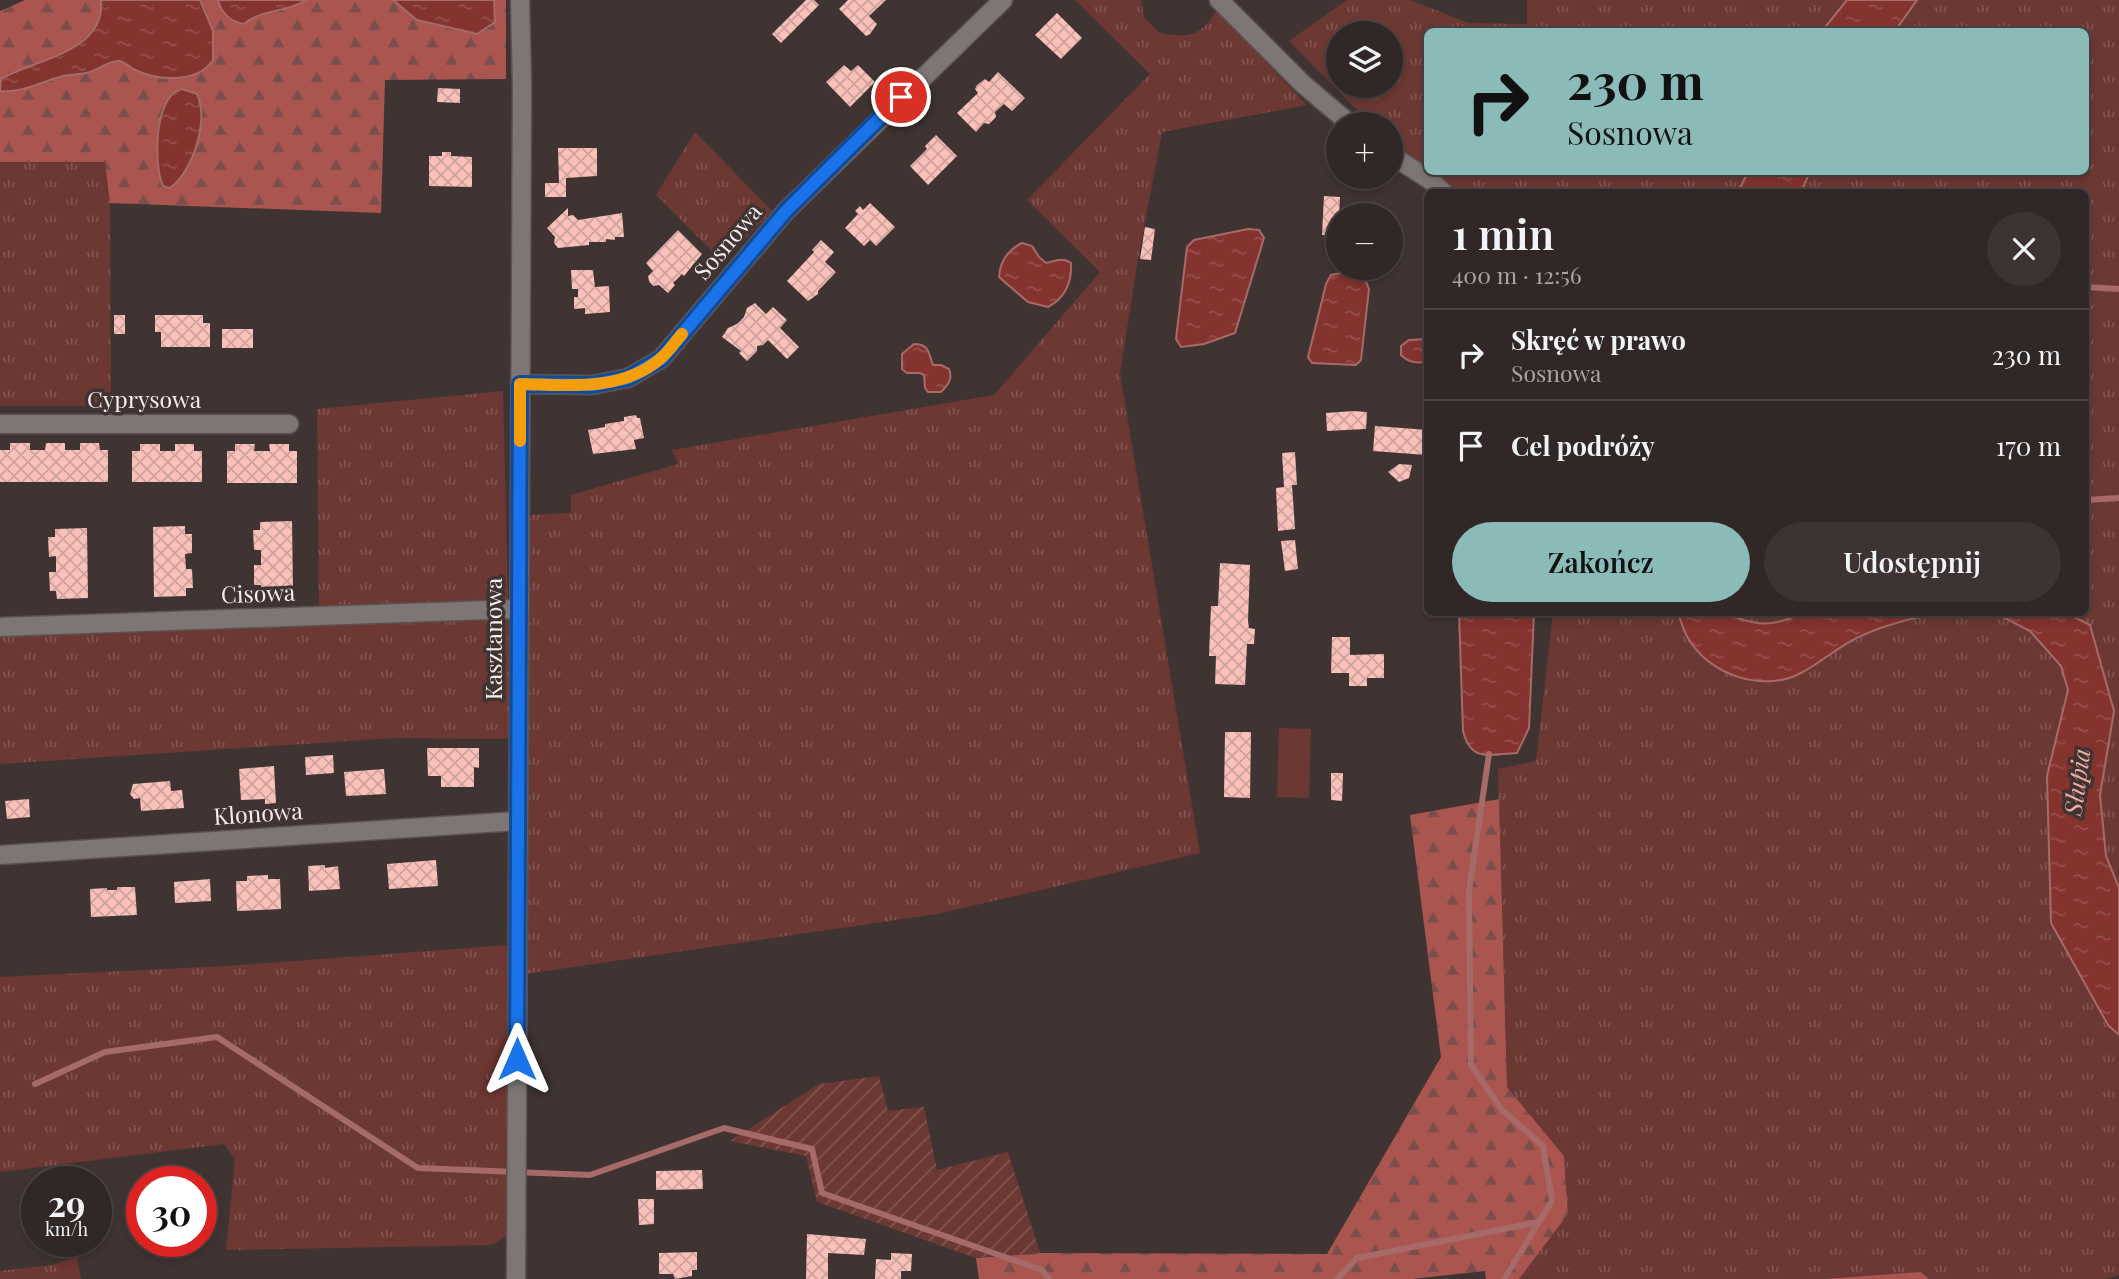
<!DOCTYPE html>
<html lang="pl">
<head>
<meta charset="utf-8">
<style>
  body { margin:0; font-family:"Playfair Display",serif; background:#3c3332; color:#f1f3f6; height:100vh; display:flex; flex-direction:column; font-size:26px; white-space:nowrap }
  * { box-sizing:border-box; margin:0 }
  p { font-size:23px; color:#a8a5a7 }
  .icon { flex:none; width:38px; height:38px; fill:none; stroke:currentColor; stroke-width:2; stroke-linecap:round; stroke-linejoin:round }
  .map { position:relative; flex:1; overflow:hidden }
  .drawer { position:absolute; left:1424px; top:189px; width:665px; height:427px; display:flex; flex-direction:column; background:#302726; border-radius:10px; box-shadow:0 4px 10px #0003,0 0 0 2px #4b4443 }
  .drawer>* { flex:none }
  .banner { position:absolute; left:1424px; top:28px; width:665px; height:147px; border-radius:10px; box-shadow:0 4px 10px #0003,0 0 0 2px #4b4443; background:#8bbbb9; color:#111; overflow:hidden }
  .controls { position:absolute; left:1326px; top:21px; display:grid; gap:14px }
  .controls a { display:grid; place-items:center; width:77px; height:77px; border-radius:50%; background:#302726; box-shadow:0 4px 10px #0003,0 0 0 2px #4b4443; font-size:35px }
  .speed { position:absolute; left:21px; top:1166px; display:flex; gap:14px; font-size:35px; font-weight:700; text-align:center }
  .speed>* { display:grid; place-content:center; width:91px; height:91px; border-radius:50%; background:#302726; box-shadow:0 4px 10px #0003,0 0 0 2px #4b4443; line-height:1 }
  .speed small { font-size:18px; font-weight:400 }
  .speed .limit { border:10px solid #d22; background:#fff; color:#111 }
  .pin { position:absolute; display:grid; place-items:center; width:60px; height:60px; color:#fff; margin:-30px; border:4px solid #fff; border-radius:50%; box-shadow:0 2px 7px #0007 }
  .me { position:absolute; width:77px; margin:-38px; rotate:0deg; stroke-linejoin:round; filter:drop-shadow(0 0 5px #0008) }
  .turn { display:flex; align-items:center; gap:24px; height:147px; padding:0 28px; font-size:32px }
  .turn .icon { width:91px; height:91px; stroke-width:2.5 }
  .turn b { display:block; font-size:49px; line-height:60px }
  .round { display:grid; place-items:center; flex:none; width:74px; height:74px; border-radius:37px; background:#3c3332 }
  .headline { display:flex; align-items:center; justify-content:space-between; height:119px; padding:0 28px }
  h1 { font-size:42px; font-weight:600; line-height:52px }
  .action { display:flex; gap:14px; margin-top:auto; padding:14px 28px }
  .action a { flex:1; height:80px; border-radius:42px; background:#8bbbb9; color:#111; font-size:28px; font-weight:600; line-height:80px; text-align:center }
  .action a+a { background:#3c3332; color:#f1f3f6 }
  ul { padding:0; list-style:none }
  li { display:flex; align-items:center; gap:21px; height:91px; padding:0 28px; border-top:2px solid #4b4443 }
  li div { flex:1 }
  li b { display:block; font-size:26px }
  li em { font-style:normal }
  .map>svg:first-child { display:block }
  .grass { fill:url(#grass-tufts); fill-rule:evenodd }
  .forest { fill:url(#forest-firs) }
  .garden { fill:url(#garden-furrows) }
  .pitch { fill:#6c3834 }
  .water { fill:url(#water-ripples); stroke:#a66b68; stroke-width:2 }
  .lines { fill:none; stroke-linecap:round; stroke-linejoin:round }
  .stream { stroke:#a66b68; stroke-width:6 }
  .building { fill:url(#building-cross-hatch) }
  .minor-casing { stroke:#5d5250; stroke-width:21 }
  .minor { stroke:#7d7675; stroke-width:18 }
  .route-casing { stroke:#114b97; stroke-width:18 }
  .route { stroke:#1a73e8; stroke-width:12 }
  .slow { stroke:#f59e0b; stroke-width:12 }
  .labels { text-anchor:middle; stroke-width:7; stroke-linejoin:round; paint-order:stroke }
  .street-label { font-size:23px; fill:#f6edec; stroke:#403432 }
  .water-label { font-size:24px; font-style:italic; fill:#f3aca4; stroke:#403432 }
</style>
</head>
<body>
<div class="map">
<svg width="2119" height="1279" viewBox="0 0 2119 1279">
  <defs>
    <pattern id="grass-tufts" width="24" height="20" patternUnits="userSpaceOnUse" patternTransform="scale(1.75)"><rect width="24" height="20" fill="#6c3834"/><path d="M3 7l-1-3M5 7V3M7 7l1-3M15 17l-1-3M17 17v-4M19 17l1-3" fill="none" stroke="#825552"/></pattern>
    <pattern id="forest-firs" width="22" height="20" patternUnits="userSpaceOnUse" patternTransform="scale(1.75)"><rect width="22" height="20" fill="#aa554f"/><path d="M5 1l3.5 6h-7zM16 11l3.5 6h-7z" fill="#7a4e4b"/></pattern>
    <pattern id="garden-furrows" width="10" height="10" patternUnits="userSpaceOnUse" patternTransform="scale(1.75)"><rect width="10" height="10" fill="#6c3834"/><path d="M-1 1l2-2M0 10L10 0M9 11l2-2" fill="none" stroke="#825552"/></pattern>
    <pattern id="water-ripples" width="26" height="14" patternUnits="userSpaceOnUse" patternTransform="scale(1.75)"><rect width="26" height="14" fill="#84332f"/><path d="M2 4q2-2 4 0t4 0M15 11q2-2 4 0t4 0" fill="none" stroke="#96514d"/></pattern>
    <pattern id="building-cross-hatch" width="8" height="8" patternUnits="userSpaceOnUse" patternTransform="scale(1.75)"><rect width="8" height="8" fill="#fac0ba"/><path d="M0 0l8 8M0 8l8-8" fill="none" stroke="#cea29d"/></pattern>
  </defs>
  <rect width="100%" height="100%" fill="#403432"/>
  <g class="grass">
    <path d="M 1075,0 L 1141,0 L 1144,17 L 1159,33 C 1189,38 1200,37 1217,10 L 1307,105 L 1162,132 L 1137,265 L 1120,373 L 1200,853 L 937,914 L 525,974 L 527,515 L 571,513 L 571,495 L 678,464 L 672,450 L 994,395 L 1100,272 L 1027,200 L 1150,74 Z"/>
    <path d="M 1347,0 L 1410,0 L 1468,23 L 1527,24 L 1527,0 L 1847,0 L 1822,31 L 1428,32 L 1428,172 L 1748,172 L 1738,192 L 1438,192 L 1391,145 L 1391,124 L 1371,124 L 1289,41 ZM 1339,33 L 1391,33 L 1391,86 L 1339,86 Z"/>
    <path d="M 1917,0 L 2119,0 L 2119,888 L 2106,856 L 2100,795 L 2114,711 L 2090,625 L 2066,613 L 2086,612 L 2086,192 L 1801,192 L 1810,172 L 2086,172 L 2086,32 L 1895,31 Z"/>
    <path d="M 695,132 L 772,211 L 723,262 L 656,195 Z"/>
    <path d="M 0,162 L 106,162 L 110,203 L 111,406 L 0,406 Z"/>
    <path d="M 503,391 L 508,599 L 319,606 L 317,409 Z"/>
    <path d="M 1973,612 L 1999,615 L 2030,631 L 2061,665 L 2068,689 L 2064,713 L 2051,923 L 2108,1025 L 2119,1035 L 2119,1275 L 2105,1279 L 1929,1279 L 1921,1272 L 1823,1279 L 1519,1279 L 1568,1213 L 1564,1156 L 1507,1087 L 1498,769 L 1536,761 L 1553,613 L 1678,613 L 1688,638 L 1799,674 C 1863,634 1896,613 1973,612 Z"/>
    <path d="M 1736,613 L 1804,613 C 1779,623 1764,628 1738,618 Z"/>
    <path d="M 508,618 L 511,739 L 394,738 L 0,764 L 0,634 Z"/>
    <path d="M 511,945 L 507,1236 L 491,1245 L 226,1250 L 235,1159 L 224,1144 L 0,1172 L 0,977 L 226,966 Z"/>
    <path d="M 77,1257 L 81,1279 L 0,1279 L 0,1271 L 52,1265 Z"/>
  </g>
  <g class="forest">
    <path d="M 25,0 L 506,0 L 506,79 L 385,80 L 381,213 L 110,203 L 105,162 L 0,162 L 0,11 Z"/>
    <path d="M 1499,799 L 1507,1087 L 1564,1156 L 1568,1214 L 1519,1279 L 1486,1279 L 1485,1271 L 1412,1279 L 979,1279 L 976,1258 L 1040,1253 L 1327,1254 L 1441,1057 L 1410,815 Z"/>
    <path d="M 1921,1272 L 1929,1279 L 1823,1279 Z"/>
  </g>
  <path class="garden" d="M 879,1076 L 888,1111 L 924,1107 L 937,1170 L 1008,1152 L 1040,1253 L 976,1258 L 817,1202 L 806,1156 L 730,1141 L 819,1084 Z"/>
  <path class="pitch" d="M 1279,728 L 1311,729 L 1309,798 L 1277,797 Z"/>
  <g class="water">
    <path d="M 101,0 L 200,0 L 213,31 L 213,60 C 197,84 157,81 133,69 C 128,66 126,62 119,61 C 111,60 99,69 90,72 C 81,75 72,74 63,76 C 40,82 24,93 0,91 L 1,79 C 34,59 106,53 101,0 Z"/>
    <path d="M 218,0 L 306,0 C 287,13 261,9 244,24 C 231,22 221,13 218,0 Z"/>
    <path d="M 393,0 L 494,0 L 495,22 L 477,34 L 417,20 Z"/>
    <path d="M 1847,0 L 1917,0 L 1895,31 L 1822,31 Z"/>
    <path d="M 182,89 L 197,94 C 209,121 193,171 170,188 L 163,186 C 153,164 154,95 182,89 Z"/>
    <path d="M 1748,172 L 1810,172 L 1801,192 L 1738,192 Z"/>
    <path d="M 1248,229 L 1259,230 L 1264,238 L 1235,333 L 1204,344 L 1181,347 L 1176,339 L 1187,247 L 1194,240 Z"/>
    <path d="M 1022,243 L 1032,246 L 1039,257 L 1046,263 C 1055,261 1063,257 1071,263 C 1072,282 1065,298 1048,307 L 1028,302 L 999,277 C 1000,261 1008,250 1022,243 Z"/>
    <path d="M 1341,273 L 1364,277 L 1369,289 L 1361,360 L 1356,365 L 1312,363 L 1308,357 L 1326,284 L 1331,275 Z"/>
    <path d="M 1428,339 L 1428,362 C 1416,363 1409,363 1401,355 L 1401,346 L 1409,340 Z"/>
    <path d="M 914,344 C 930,344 928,353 933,365 L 941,365 L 949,369 C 953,379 948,385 941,392 L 928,392 L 925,388 L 924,375 L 920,373 L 907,373 L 902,369 L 902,354 Z"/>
    <path d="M 1459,613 L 1534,613 L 1529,728 L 1517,753 C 1490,754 1471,763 1463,731 Z"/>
    <path d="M 1678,613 L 1736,613 L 1738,618 C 1764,628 1780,623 1804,613 L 1939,613 C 1912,618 1887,624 1861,636 C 1840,645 1822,662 1801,673 C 1763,693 1709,675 1688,638 C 1683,630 1681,621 1678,613 Z"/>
    <path d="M 1973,613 L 2066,613 L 2090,625 L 2114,711 L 2100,795 L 2106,856 L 2119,888 L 2119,1035 L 2108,1025 L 2051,923 L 2047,776 L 2068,690 L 2061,666 L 2030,631 L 1999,615 Z"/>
  </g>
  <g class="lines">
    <g class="stream">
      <path d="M 2086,287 L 2119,289"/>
      <path d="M 2086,500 L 2119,498"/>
      <path d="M 1489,754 L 1469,891 L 1471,1065 L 1502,1110 L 1543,1146 L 1552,1201 L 1504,1279"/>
      <path d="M 35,1084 L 105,1052 L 217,1037 L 418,1168 L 590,1175 L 724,1128 L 812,1149 L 822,1193 L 1042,1270 L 1049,1279"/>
      <path d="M 1337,1279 L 1357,1258 L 1539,1222"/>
    </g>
  </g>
  <g class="building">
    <path d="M 806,0 L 814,0 L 819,5 L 781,43 L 772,34 Z"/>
    <path d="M 848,0 L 886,0 L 869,16 L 877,24 L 870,34 L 866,36 L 839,9 Z"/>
    <path d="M 1057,13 L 1082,38 L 1061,59 L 1035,35 Z"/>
    <path d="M 844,65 L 851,71 L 858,65 L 875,82 L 850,107 L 826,82 Z"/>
    <path d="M 998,72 L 1025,98 L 1012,111 L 1004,104 L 995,112 L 996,117 L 989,124 L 984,123 L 976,132 L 957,113 L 978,93 L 975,89 L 977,85 L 985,79 L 989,82 Z"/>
    <path d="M 438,88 L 460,89 L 460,103 L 437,102 Z"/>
    <path d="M 936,135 L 957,156 L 928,185 L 910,166 L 927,149 L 925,146 Z"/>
    <path d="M 558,148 L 597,148 L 597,176 L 566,178 L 566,197 L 545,197 L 545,183 L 559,183 Z"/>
    <path d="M 442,152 L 451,152 L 451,156 L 472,157 L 472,187 L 429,186 L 429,156 L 442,156 Z"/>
    <path d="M 1324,196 L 1340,197 L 1338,235 L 1322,235 Z"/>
    <path d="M 870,203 L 895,227 L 876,246 L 870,240 L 864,246 L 845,228 L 858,214 L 855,211 L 860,206 L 863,210 Z"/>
    <path d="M 568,208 L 568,216 L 573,215 L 578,220 L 622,213 L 624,237 L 615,237 L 615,240 L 606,239 L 606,242 L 589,242 L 589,245 L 558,248 L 554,243 L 555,237 L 547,228 Z"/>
    <path d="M 1145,227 L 1155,229 L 1151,260 L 1140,259 Z"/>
    <path d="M 678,230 L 702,254 L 684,276 L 682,274 L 673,283 L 675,285 L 668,293 L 659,285 L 653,286 L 649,281 L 648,276 L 653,271 L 646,263 Z"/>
    <path d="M 821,240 L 834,252 L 825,262 L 836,272 L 818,291 L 818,294 L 808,301 L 787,281 L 814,252 L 812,250 Z"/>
    <path d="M 571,270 L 593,270 L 595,287 L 609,286 L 610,312 L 585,314 L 585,308 L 574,309 L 574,297 L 578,297 L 578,289 L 572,289 Z"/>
    <path d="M 755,303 L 766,314 L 773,307 L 787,320 L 780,328 L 799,347 L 787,359 L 768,340 L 763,345 L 757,346 L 757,351 L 747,361 L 739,353 L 741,351 L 722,337 L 728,328 L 737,324 L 744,317 L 747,308 Z"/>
    <rect x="114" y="315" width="11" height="19"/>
    <path d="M 155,315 L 203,315 L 203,323 L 210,323 L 210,347 L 161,347 L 161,332 L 155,332 Z"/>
    <rect x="222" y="329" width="31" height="19"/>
    <path d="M 1353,411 L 1367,412 L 1366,429 L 1327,431 L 1326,413 Z"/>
    <path d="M 636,415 L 637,418 L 640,418 L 644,438 L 634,440 L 636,449 L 593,454 L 588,430 L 605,427 L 605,424 L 624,421 L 624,417 Z"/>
    <path d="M 1375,426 L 1428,430 L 1426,455 L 1373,451 Z"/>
    <path d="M 10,443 L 30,443 L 30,450 L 45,450 L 46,443 L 65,443 L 65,450 L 80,450 L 80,443 L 99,443 L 100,450 L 108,450 L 108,482 L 0,482 L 0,450 L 10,450 Z"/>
    <path d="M 140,444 L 160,444 L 160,451 L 175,451 L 175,444 L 194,444 L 194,451 L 202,451 L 202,482 L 132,482 L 132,451 L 140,451 Z"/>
    <path d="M 235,444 L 255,444 L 254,451 L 270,451 L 269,444 L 289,444 L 289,451 L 297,451 L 297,483 L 227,483 L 227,451 L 235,451 Z"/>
    <path d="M 1295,452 L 1297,485 L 1292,485 L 1295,529 L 1278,531 L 1276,488 L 1284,487 L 1282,453 Z"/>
    <path d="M 1399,464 L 1412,465 L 1409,478 L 1399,482 L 1388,472 Z"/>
    <path d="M 292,521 L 293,592 L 261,593 L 261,585 L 254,585 L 254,565 L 261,565 L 261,550 L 254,550 L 253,530 L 260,530 L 260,522 Z"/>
    <path d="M 185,526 L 185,534 L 192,534 L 192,553 L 185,554 L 186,569 L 192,569 L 193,588 L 186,588 L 186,596 L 154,597 L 153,527 Z"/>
    <path d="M 87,528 L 88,598 L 57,599 L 56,591 L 50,591 L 49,572 L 56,572 L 56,556 L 49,557 L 48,537 L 55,537 L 55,529 Z"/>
    <path d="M 1295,540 L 1298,569 L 1285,571 L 1281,541 Z"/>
    <path d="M 1220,563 L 1250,565 L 1248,621 L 1249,628 L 1255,629 L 1254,644 L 1247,644 L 1245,685 L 1215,684 L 1216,656 L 1209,656 L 1211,606 L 1218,606 Z"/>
    <path d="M 1332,637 L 1350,637 L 1350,655 L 1384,654 L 1384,678 L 1367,678 L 1367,686 L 1349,686 L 1349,673 L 1331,673 Z"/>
    <path d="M 1225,732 L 1251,732 L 1250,798 L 1224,797 Z"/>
    <path d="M 427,748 L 479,748 L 479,768 L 474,767 L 474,787 L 441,787 L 441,776 L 428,776 Z"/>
    <path d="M 333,755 L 334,773 L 306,775 L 305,757 Z"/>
    <path d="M 274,766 L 276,803 L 265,804 L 265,799 L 241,800 L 239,769 Z"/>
    <path d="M 384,769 L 386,794 L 346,796 L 344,772 Z"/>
    <path d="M 1331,773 L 1343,773 L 1342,801 L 1331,800 Z"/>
    <path d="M 170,781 L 171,791 L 182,790 L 184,808 L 141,811 L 140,798 L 134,799 L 130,794 L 133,784 Z"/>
    <path d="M 29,799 L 30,817 L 7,819 L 5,801 Z"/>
    <path d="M 436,860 L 438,886 L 389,889 L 387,864 Z"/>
    <path d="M 325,865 L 325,868 L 338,866 L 340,889 L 309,891 L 308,866 Z"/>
    <path d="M 268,875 L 268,879 L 280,879 L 281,909 L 237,911 L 236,881 L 247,881 L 247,876 Z"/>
    <path d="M 210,879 L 211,901 L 175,903 L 174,882 Z"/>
    <path d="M 117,887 L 135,887 L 137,915 L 91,917 L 90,889 L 107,888 L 107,890 L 117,890 Z"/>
    <path d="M 702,1170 L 703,1189 L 656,1190 L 656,1171 Z"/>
    <path d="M 638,1199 L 654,1199 L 654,1224 L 639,1225 Z"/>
    <path d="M 807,1234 L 866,1239 L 864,1255 L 828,1253 L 828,1279 L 806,1279 Z"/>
    <path d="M 697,1252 L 697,1270 L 692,1270 L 692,1276 L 675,1279 L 673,1274 L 659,1274 L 659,1253 Z"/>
    <path d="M 891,1253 L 912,1254 L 911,1271 L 901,1271 L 901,1279 L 875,1279 L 876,1259 L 891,1260 Z"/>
  </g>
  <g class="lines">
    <g class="minor-casing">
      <g id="minor">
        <path d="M 1219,0 L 1303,84 L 1350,124"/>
        <path d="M 1391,155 L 1430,180 L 1443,192"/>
        <path d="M 520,384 L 592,385 L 628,378 L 661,359 L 786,211 L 1003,0"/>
        <path d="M 0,424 L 289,424"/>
        <path d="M 0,627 L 518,609"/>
        <path d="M 0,855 L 518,821"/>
        <path d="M 516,1279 L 522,86 L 520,0"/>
      </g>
    </g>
    <use href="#minor" class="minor"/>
  </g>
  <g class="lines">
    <g class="route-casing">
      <path id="route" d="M 517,1059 L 520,384 L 592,385 L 628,378 L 661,359 L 786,211 L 901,97"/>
    </g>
    <use href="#route" class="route"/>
    <path class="slow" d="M 520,441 L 520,384 C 568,385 621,392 660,359 C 668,353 675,342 682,334"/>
  </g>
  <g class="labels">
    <g class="street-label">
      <text transform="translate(728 242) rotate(-50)" y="8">Sosnowa</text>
      <text x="144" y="408">Cyprysowa</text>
      <text transform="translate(258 594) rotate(-2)" y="8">Cisowa</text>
      <text transform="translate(494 639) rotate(-90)" y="8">Kasztanowa</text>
      <text transform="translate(258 814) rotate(-4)" y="8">Klonowa</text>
    </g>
    <g class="water-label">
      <text transform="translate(2078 782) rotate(-82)" y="8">Słupia</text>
    </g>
  </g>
</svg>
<div class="controls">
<a><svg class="icon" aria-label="layers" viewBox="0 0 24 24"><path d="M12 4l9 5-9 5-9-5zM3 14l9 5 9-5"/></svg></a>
<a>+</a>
<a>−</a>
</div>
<div class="speed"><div>29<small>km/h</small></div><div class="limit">30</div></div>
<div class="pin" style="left:901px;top:97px;background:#d93025"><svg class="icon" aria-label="arrive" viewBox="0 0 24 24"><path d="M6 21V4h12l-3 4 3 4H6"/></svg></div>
<svg class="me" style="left:517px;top:1059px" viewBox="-20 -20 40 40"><path d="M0-17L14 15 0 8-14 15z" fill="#1a73e8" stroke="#fff" stroke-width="4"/></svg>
<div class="banner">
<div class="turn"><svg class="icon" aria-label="right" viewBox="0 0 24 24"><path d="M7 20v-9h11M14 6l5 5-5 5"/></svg><div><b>230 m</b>Sosnowa</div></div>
</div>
<section class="drawer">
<div class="headline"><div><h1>1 min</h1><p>400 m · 12:56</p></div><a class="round"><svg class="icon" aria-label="close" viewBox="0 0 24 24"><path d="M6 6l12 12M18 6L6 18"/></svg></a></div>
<ul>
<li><svg class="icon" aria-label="right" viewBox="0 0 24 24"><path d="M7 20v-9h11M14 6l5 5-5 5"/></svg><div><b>Skręć w prawo</b><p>Sosnowa</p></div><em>230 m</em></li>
<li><svg class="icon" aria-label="arrive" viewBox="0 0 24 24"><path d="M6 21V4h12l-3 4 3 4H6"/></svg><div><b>Cel podróży</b></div><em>170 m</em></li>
</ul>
<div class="action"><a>Zakończ</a><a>Udostępnij</a></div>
</section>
</div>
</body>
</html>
